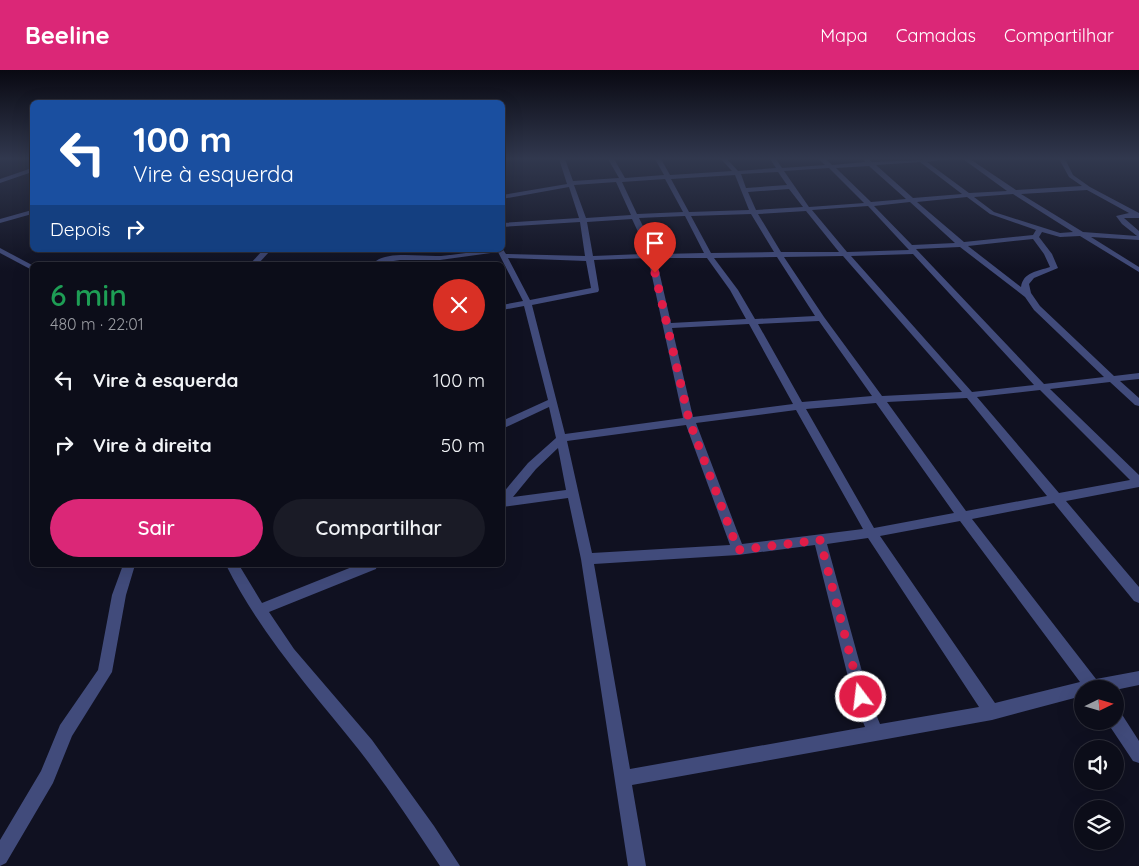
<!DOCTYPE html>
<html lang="pt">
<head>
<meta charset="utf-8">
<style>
  body { margin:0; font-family:Quicksand,sans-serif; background:#1a1b26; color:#f1f3f6; height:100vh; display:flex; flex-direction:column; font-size:19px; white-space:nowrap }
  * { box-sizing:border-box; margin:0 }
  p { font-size:16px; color:#9a9ca2 }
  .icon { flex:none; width:28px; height:28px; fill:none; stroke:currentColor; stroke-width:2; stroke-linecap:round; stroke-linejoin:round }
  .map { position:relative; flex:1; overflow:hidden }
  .sheet { position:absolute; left:30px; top:192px; width:475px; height:305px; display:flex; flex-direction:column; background:#0c0d19; border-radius:8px; box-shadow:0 5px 20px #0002,0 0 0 1px #2c2d38 }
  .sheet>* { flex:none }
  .banner { position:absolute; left:30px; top:30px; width:475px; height:152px; border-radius:8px; box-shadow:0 5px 20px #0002,0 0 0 1px #2c2d38; background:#1a4fa0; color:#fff; overflow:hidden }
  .needle { width:32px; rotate:85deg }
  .tools { position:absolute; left:1074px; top:610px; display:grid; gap:10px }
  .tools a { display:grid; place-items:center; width:50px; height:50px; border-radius:50%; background:#0c0d19; box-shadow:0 5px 20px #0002,0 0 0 1px #2c2d38; font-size:25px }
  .pin { position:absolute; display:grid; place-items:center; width:42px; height:42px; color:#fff; margin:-51px -21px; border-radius:50% 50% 50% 0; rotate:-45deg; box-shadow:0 0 5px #0007 }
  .pin .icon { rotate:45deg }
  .me { position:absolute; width:55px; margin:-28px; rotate:345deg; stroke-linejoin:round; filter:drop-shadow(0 0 4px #0008) }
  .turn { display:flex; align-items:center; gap:18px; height:105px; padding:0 20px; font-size:22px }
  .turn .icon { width:65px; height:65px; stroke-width:2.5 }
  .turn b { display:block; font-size:35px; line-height:42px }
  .then { display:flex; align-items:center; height:48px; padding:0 20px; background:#0003; gap:10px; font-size:19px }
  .round { display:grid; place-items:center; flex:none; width:52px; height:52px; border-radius:26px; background:#1a1b26 }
  .summary { display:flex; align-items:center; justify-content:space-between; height:85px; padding:0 20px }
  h1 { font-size:30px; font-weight:600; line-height:38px; color:#1e9e55 }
  .primary-button { display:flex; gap:10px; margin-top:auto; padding:10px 20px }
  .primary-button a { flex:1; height:58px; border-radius:30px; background:#db2777; color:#fff; font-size:20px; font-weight:600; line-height:58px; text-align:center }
  .primary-button a+a { background:#1a1b26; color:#f1f3f6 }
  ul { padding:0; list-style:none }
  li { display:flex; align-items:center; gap:15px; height:65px; padding:0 20px }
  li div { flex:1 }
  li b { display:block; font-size:19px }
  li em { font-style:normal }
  header { display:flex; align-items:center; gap:30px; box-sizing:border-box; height:70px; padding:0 25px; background:#db2777; color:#fff }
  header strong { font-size:24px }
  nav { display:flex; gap:28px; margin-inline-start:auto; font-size:18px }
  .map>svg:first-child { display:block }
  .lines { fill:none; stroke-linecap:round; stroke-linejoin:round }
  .minor { fill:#414b7b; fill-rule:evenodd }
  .route { stroke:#e11d48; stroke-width:9; stroke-dasharray:0 16.2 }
</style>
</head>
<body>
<header>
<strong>Beeline</strong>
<nav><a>Mapa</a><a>Camadas</a><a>Compartilhar</a></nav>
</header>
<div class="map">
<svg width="1139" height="796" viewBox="0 0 1139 796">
  <rect width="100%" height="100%" fill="#101121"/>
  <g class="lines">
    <g class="minor">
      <path d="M 502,89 L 507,89 L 504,91 Z"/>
      <path d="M 559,89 L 565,89 L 573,111 L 619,108 L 608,89 L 614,89 L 625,108 L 664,105 L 655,89 L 661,89 L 670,105 L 732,101 L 721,89 L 727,89 L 738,101 L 776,98 L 770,89 L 776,89 L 782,98 L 825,95 L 819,89 L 826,89 L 832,95 L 865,92 L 864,89 L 869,89 L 872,92 L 948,89 L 927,92 L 969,123 L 1007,121 L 963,89 L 970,89 L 1016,120 L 1082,116 L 1069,107 L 1059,89 L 1065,89 L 1073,105 L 1090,117 L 1139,143 L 1139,148 L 1124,148 L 1139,161 L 1139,170 L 1091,167 L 1139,197 L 1139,202 L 1080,166 L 1060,167 L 1042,162 L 1039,167 L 1052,184 L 1058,198 L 1034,208 L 1029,214 L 1031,223 L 1040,236 L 1114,306 L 1139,303 L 1139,309 L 1120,311 L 1139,328 L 1139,336 L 1135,335 L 1110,312 L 1050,319 L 1139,405 L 1139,417 L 1066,431 L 1139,517 L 1139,533 L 1134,531 L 1054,433 L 972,449 L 1096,609 L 1139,601 L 1139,615 L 1115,620 L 1082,619 L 1082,626 L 992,650 L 632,715 L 646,796 L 628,796 L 581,489 L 568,428 L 502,437 L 502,424 L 528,393 L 556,368 L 549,337 L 502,359 L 502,351 L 548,330 L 524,236 L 502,240 L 502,235 L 523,231 L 498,182 L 440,190 L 400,190 L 380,193 L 376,191 C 390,181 423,187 441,186 C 462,184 481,180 502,180 L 502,178 L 506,184 L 585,186 L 580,152 L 502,157 L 502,153 L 579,148 L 569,117 L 502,129 L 502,125 L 567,114 ZM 920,92 L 962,124 L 913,128 L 876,95 ZM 869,96 L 906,129 L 871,132 L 836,98 ZM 829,98 L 864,133 L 809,137 L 784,101 ZM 778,102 L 787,115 L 746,118 L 741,104 ZM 735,105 L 749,140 L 689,142 L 671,109 ZM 665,109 L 683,142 L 637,144 L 622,112 ZM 616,112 L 631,145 L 586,148 L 574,115 ZM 789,119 L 803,137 L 756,140 L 748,122 ZM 1087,120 L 1129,143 L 1116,146 L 1122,154 L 1137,166 L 1083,162 L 1021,124 ZM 1013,124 L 1073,162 L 1060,163 L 994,142 L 974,127 ZM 967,127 L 990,144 L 1036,160 L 1033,165 L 964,172 L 917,132 ZM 910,132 L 955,173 L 912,175 L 874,136 ZM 868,136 L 909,180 L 847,182 L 812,140 ZM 806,141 L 839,182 L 781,182 L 758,144 ZM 751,144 L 774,182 L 711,183 L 691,146 ZM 685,146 L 704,183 L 661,184 L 661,180 L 654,179 L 639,148 ZM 632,149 L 647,181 L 642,184 L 593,186 L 587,152 ZM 1033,169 L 1044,184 L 1050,197 C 1038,201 1023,202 1021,217 L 968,176 ZM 960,177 L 1025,227 L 1034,240 L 1104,307 L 1044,314 L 916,179 ZM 913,184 L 1034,315 L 972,322 L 851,186 ZM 843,186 L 962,322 L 882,326 L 824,247 L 784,187 ZM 777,187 L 815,246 L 755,249 L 738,220 L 714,188 ZM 508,188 L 586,191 L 591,218 L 530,230 ZM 648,188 L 683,348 L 565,364 L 532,235 L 598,222 L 599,220 L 594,190 ZM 656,188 L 707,188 L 730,220 L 746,249 L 671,253 ZM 819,251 L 872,326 L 802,332 L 758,254 ZM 749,254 L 793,334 L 693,347 L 672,258 ZM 1040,320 L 1130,410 L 1059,423 L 977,327 ZM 967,328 L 1047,426 L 966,441 L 887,332 ZM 876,333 L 954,443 L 874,458 L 806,339 ZM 796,340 L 863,459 L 742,474 L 696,353 ZM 686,355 L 730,475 L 592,483 L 567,371 ZM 558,378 L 566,420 L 513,427 L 536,399 ZM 960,451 L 1080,612 L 995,633 L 880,466 ZM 868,468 L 979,637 L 880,654 L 869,627 L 827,474 ZM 815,475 L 853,627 L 865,657 L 630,699 L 594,494 L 738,485 Z"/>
      <path d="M 32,98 L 32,102 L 0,113 L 0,109 Z"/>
      <path d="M 32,140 L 32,144 L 0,153 L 0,149 Z"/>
      <path d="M 0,178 L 32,195 L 32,200 L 0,183 Z"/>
      <path d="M 263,180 L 271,180 L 257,195 L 249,195 Z"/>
      <path d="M 123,495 L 135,495 L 126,525 L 112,602 L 72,666 L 53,713 L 6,793 L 0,796 L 0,770 L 41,701 L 60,655 L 98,600 L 112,525 Z"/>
      <path d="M 226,495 L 239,495 L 262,533 L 357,495 L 377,495 L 376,499 L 269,542 L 294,579 L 372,670 L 434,756 L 460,796 L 440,796 C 414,757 388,717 359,680 C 311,620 261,565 226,495 Z"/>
      <path d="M 1115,641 L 1121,643 L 1139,671 L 1139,693 L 1133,691 L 1109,655 L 1108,651 L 1115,651 Z"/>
    </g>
  </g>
  <linearGradient id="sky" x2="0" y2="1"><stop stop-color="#090912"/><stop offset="0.44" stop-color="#31384e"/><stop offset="1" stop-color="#31384e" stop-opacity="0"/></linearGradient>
  <rect width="1139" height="201" fill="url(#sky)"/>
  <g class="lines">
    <path class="route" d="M 655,203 L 689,350 L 738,480 L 820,470 L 861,627"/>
  </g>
</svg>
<div class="tools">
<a><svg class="needle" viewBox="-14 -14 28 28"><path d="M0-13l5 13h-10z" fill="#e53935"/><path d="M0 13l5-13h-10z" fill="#9a9ca2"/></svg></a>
<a><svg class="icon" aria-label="sound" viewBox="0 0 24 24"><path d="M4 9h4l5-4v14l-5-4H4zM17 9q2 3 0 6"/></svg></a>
<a><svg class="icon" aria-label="layers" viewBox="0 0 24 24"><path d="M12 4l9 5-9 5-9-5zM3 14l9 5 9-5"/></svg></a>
</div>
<div class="pin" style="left:655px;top:203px;background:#d93025"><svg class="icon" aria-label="arrive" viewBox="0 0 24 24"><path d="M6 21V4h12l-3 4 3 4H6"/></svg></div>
<svg class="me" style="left:861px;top:627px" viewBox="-20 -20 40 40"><circle r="17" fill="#e11d48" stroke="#fff" stroke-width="3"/><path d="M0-11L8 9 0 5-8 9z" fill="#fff"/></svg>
<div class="banner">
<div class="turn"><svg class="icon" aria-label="left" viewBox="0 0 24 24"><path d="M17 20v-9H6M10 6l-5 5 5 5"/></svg><div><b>100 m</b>Vire à esquerda</div></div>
<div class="then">Depois<svg class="icon" aria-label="right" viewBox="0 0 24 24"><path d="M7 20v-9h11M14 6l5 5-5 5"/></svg></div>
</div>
<section class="sheet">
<div class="summary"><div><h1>6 min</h1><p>480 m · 22:01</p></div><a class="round" style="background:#d93025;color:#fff"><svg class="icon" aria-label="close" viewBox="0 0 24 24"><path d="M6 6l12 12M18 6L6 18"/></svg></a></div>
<ul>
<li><svg class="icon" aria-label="left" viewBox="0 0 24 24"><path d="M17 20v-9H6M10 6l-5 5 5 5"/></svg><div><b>Vire à esquerda</b></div><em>100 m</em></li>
<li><svg class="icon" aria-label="right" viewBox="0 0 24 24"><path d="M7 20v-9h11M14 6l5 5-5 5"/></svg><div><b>Vire à direita</b></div><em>50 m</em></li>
</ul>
<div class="primary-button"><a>Sair</a><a>Compartilhar</a></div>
</section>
</div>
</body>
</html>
